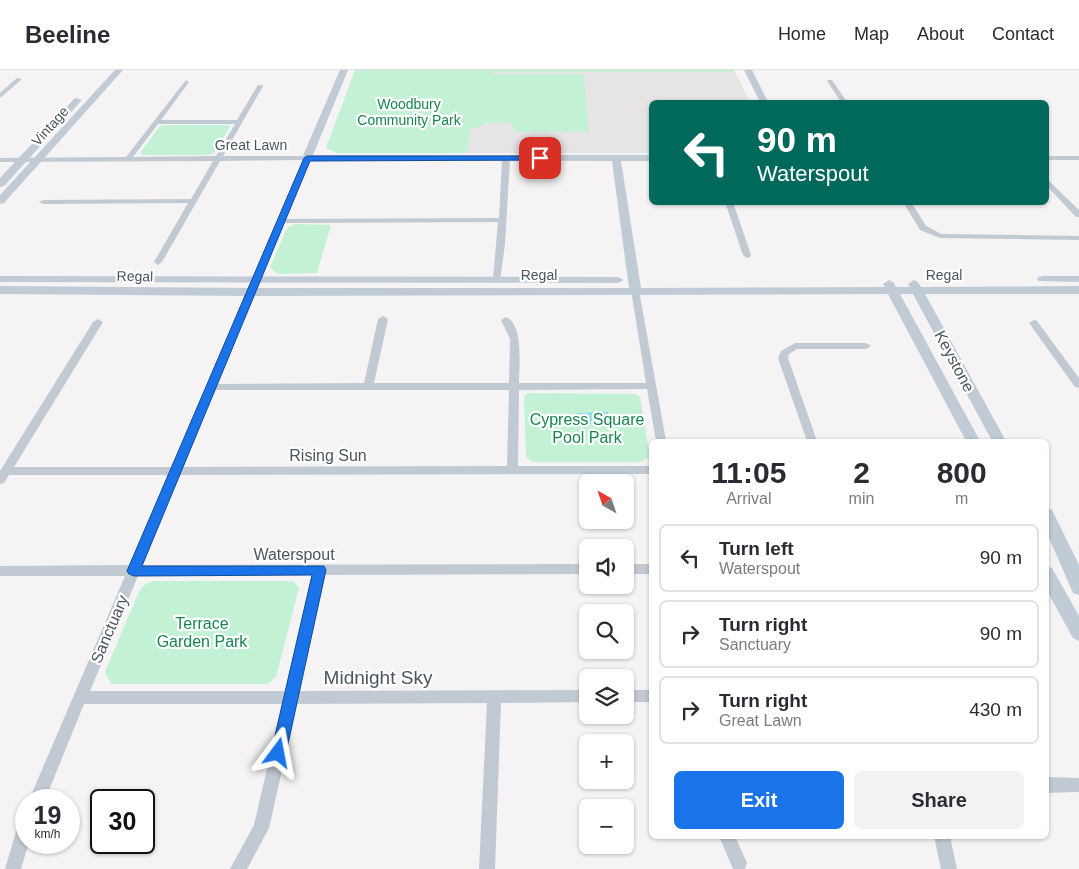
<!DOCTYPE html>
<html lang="en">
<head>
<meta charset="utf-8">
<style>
  body { margin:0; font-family:Helvetica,sans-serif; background:#f2f2f3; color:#2b2b33; height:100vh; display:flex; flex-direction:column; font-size:19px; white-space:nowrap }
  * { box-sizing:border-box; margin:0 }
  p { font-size:16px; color:#7c7c81 }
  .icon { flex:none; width:28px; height:28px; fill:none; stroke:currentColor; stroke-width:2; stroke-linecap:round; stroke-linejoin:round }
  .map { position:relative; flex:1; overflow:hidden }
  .drawer { position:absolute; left:649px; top:369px; width:400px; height:400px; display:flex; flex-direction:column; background:#fff; border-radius:8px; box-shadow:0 1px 4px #0004 }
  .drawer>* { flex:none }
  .hud { position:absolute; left:649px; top:30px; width:400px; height:105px; border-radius:8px; box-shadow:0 1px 4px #0004; background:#00695c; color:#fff; overflow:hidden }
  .needle { width:32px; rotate:320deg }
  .controls { position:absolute; left:579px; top:404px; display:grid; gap:10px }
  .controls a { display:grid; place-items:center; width:55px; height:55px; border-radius:8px; background:#fff; box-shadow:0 1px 4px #0004; font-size:25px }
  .speed { position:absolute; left:15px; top:719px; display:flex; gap:10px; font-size:25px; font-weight:700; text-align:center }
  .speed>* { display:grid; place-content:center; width:65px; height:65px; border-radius:50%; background:#fff; box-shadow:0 1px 4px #0004; line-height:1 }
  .speed small { font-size:12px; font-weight:400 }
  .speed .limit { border:2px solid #111; border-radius:8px; background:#fff; color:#111 }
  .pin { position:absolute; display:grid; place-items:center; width:42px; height:42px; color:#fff; margin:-21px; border-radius:10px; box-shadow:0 2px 8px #0006 }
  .me { position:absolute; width:55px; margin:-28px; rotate:13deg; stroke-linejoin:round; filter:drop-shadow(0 0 4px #0008) }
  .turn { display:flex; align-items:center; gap:18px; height:105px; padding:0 25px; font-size:22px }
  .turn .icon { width:65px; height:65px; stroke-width:2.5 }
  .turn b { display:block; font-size:35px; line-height:42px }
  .eta { display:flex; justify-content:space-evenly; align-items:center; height:85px; text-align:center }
  .eta b { font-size:30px; font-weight:800; line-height:35px }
  .button { display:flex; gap:10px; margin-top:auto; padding:10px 25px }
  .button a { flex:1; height:58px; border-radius:8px; background:#1a73e8; color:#fff; font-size:20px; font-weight:800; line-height:58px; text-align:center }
  .button a+a { background:#f2f2f3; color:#2b2b33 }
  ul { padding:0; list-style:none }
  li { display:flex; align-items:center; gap:15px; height:68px; margin:0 10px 8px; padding:0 15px; border:2px solid #e1e1e2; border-radius:8px }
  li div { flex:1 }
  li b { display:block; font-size:19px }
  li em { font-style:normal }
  header { display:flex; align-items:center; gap:30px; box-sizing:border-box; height:70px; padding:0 25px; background:#fff; border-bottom:1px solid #e1e1e2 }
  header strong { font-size:24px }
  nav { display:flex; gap:28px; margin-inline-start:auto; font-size:18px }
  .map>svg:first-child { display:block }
  .education { fill:#e6e4e5 }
  .green { fill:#c3f1d5 }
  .water { fill:#90daee }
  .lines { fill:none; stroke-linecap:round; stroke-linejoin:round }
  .street { fill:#c1cad2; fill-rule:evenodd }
  .secondary { fill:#c1cbd6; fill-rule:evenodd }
  .route { fill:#1a73e8; stroke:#114b97 }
  .labels { text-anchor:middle; stroke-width:4.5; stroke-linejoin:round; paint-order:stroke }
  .far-park-label { font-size:14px; fill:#17864f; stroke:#fff }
  .far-street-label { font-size:14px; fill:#4a5661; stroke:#fff }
  .street-label { font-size:16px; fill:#4a5661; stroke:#fff }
  .park-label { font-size:16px; fill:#17864f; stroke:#fff }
  .near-street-label { font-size:19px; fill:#4a5661; stroke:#fff }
</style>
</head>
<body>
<header>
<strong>Beeline</strong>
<nav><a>Home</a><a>Map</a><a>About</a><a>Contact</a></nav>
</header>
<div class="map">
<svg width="1079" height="799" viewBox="0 0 1079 799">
  <rect width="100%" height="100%" fill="#f5f3f3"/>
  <path class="education" d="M 492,2 L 735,2 L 750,32 L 651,32 L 651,83 L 467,83 L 471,58 L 488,54 Z"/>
  <g class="green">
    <path d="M 355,0 L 734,0 L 735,2 L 492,2 L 492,4 L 584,4 L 589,62 L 516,62 L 511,54 C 501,52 484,51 478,58 L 471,58 L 467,83 L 337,83 L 326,78 Z"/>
    <path d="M 166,55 L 227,55 L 230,57 L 214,83 L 208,85 L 143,85 L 140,83 L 160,56 Z"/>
    <path d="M 295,154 L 331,155 L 317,203 L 278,204 L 270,197 L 287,158 Z"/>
    <path d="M 527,323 L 635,324 L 640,327 L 650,387 L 641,392 L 533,392 L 526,387 L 524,327 Z"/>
    <path d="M 152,511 L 293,511 L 299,518 L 276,607 L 267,614 L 111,614 L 105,602 L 138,524 L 143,516 Z"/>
  </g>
  <path class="water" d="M 608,342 L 609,353 L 576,354 L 575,343 Z"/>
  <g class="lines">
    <g class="street">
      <path d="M 17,8 L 22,9 L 0,28 L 0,23 Z"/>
      <path d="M 186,10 L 189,12 L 161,50 L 237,50 L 258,15 L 262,15 L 263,16 L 223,86 L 310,86 L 311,88 L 285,149 L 499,148 L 502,89 L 506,87 L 510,89 L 505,174 L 500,211 L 494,211 L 493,209 L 498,152 L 284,153 L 217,314 L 364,313 L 378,249 L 383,246 L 388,249 L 374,313 L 509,313 L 510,269 L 501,250 L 506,247 C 524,254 519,297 519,313 L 646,313 L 631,220 L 635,217 L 639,220 L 666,371 L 656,371 L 647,319 L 519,320 L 518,396 L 651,396 L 651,404 L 179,405 L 142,495 L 588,494 L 588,504 L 325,505 L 299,621 L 588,620 L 588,632 L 501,633 L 495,799 L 479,799 L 487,633 L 297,634 L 269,758 L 247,799 L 230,799 L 254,755 L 282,634 L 84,634 L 45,730 L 29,730 L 125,506 L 0,506 L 0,496 L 129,495 L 168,405 L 9,405 L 4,413 L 0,414 L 0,401 L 93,252 L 98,249 L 103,252 L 14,397 L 172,397 L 303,90 L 220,91 L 162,192 L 158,195 L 154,192 L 188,133 L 43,134 L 39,132 L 43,130 L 191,129 L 213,91 L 0,92 L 0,88 L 126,87 ZM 158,54 L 235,54 L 216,86 L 133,87 ZM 214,320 L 509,320 L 507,396 L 183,397 ZM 313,505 L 285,621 L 90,621 L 138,506 Z"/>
      <path d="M 828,10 L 832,10 L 847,32 L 841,32 L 827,11 Z"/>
      <rect x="1046" y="86" width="33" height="4"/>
      <path d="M 1046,108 L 1079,140 L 1079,147 L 1076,147 L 1046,115 Z"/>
      <path d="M 725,132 L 733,132 L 751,185 L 750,187 L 747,188 L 743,185 Z"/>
      <path d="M 903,132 L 911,132 L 926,156 L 941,164 L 1079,166 L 1079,170 L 940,168 L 920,160 Z"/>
      <path d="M 1034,250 L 1037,251 L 1079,308 L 1079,318 L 1075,317 L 1029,253 Z"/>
      <path d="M 795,273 L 866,273 L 871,276 L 866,279 L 797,279 L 789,284 L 788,288 L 817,371 L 807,371 L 778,288 L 781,281 Z"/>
      <rect x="625" y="494" width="26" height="10"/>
      <rect x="625" y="620" width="26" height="12"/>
      <path d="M 1046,707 L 1079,708 L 1079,722 L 1046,723 Z"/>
      <path d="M 26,747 L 26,772 L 29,772 L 21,799 L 5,799 L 18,755 L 20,749 Z"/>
      <path d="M 719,766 L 735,766 L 747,793 L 745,799 L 733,799 Z"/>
      <path d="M 934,766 L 950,766 L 957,799 L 941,799 Z"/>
    </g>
    <g class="secondary">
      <path d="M 115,0 L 123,0 L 4,133 L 0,134 L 0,125 Z"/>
      <path d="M 340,0 L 348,0 L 313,85 L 651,85 L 651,91 L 621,91 L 641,218 L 885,217 L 883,214 L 889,210 L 893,212 L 896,217 L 910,217 L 908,214 L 914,210 L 918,212 L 921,217 L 1079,216 L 1079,224 L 925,224 L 1006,371 L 992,371 L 913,224 L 900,224 L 980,371 L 966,371 L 888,224 L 251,226 L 0,224 L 0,216 L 251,218 L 629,218 L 612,91 L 304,90 L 302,88 Z"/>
      <path d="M 744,0 L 752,0 L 768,32 L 760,32 Z"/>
      <path d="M 75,28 L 82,30 L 4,116 L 0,117 L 0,108 Z"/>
      <path d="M 0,206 L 618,207 L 624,210 L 618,213 L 0,212 Z"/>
      <path d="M 1043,206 L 1079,206 L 1079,212 L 1039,211 L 1037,209 L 1039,207 Z"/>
      <path d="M 1046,438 L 1052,440 L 1079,495 L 1079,525 L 1073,523 L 1046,461 Z"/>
      <path d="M 1046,496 L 1052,498 L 1079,546 L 1079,571 L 1073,568 L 1046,519 Z"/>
    </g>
  </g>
  <path class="route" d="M 540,86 L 543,87 L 543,90 L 310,91 L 142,496 L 324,496 L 326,500 L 286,683 L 283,688 L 278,690 L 273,688 L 271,683 L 312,505 L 134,506 L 129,504 L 127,501 L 304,88 L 307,86 Z"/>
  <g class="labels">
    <g class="far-park-label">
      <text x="409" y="39">Woodbury<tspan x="409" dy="16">Community Park</tspan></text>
    </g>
    <g class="far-street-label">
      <text transform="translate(50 56) rotate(-48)" y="5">Vintage</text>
      <text x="251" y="80">Great Lawn</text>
      <text x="539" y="210">Regal</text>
      <text x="944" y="210">Regal</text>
      <text transform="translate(135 206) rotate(1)" y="5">Regal</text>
    </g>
    <g class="street-label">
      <text transform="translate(955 291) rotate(62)" y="6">Keystone</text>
      <text x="328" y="391">Rising Sun</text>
      <text x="294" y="490">Waterspout</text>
      <text transform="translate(109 559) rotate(-67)" y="6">Sanctuary</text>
    </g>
    <g class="park-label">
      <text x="587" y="355">Cypress Square<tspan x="587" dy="18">Pool Park</tspan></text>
      <text x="202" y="559">Terrace<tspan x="202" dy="18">Garden Park</tspan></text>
    </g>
    <g class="near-street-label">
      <text x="378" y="614">Midnight Sky</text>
    </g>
  </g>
</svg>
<div class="controls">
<a><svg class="needle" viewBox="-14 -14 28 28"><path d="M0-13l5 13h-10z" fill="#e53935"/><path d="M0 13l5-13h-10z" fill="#7c7c81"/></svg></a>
<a><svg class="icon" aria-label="sound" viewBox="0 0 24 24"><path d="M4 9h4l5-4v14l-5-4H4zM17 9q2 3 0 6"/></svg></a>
<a><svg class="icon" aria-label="search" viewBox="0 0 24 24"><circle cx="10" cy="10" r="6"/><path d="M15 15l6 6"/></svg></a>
<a><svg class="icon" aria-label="layers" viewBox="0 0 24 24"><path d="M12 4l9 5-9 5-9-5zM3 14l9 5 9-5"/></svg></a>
<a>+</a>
<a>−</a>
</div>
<div class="speed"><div>19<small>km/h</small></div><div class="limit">30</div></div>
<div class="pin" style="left:540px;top:88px;background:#d93025"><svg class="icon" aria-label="arrive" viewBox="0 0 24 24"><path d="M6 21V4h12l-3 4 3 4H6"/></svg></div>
<svg class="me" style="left:278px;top:683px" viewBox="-20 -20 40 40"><path d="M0-17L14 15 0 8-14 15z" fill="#1a73e8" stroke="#fff" stroke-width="4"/></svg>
<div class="hud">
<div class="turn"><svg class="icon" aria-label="left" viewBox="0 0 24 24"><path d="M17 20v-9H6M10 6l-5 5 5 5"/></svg><div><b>90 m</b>Waterspout</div></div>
</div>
<section class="drawer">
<div class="eta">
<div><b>11:05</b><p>Arrival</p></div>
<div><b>2</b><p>min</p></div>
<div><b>800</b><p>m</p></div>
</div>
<ul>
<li><svg class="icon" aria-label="left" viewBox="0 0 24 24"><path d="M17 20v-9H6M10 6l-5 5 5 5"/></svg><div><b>Turn left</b><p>Waterspout</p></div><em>90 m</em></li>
<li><svg class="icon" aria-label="right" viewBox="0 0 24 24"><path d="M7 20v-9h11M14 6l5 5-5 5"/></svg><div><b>Turn right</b><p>Sanctuary</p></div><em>90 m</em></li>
<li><svg class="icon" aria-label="right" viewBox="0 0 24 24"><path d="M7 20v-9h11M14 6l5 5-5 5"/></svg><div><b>Turn right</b><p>Great Lawn</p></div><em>430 m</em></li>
</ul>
<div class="button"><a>Exit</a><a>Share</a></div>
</section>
</div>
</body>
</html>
